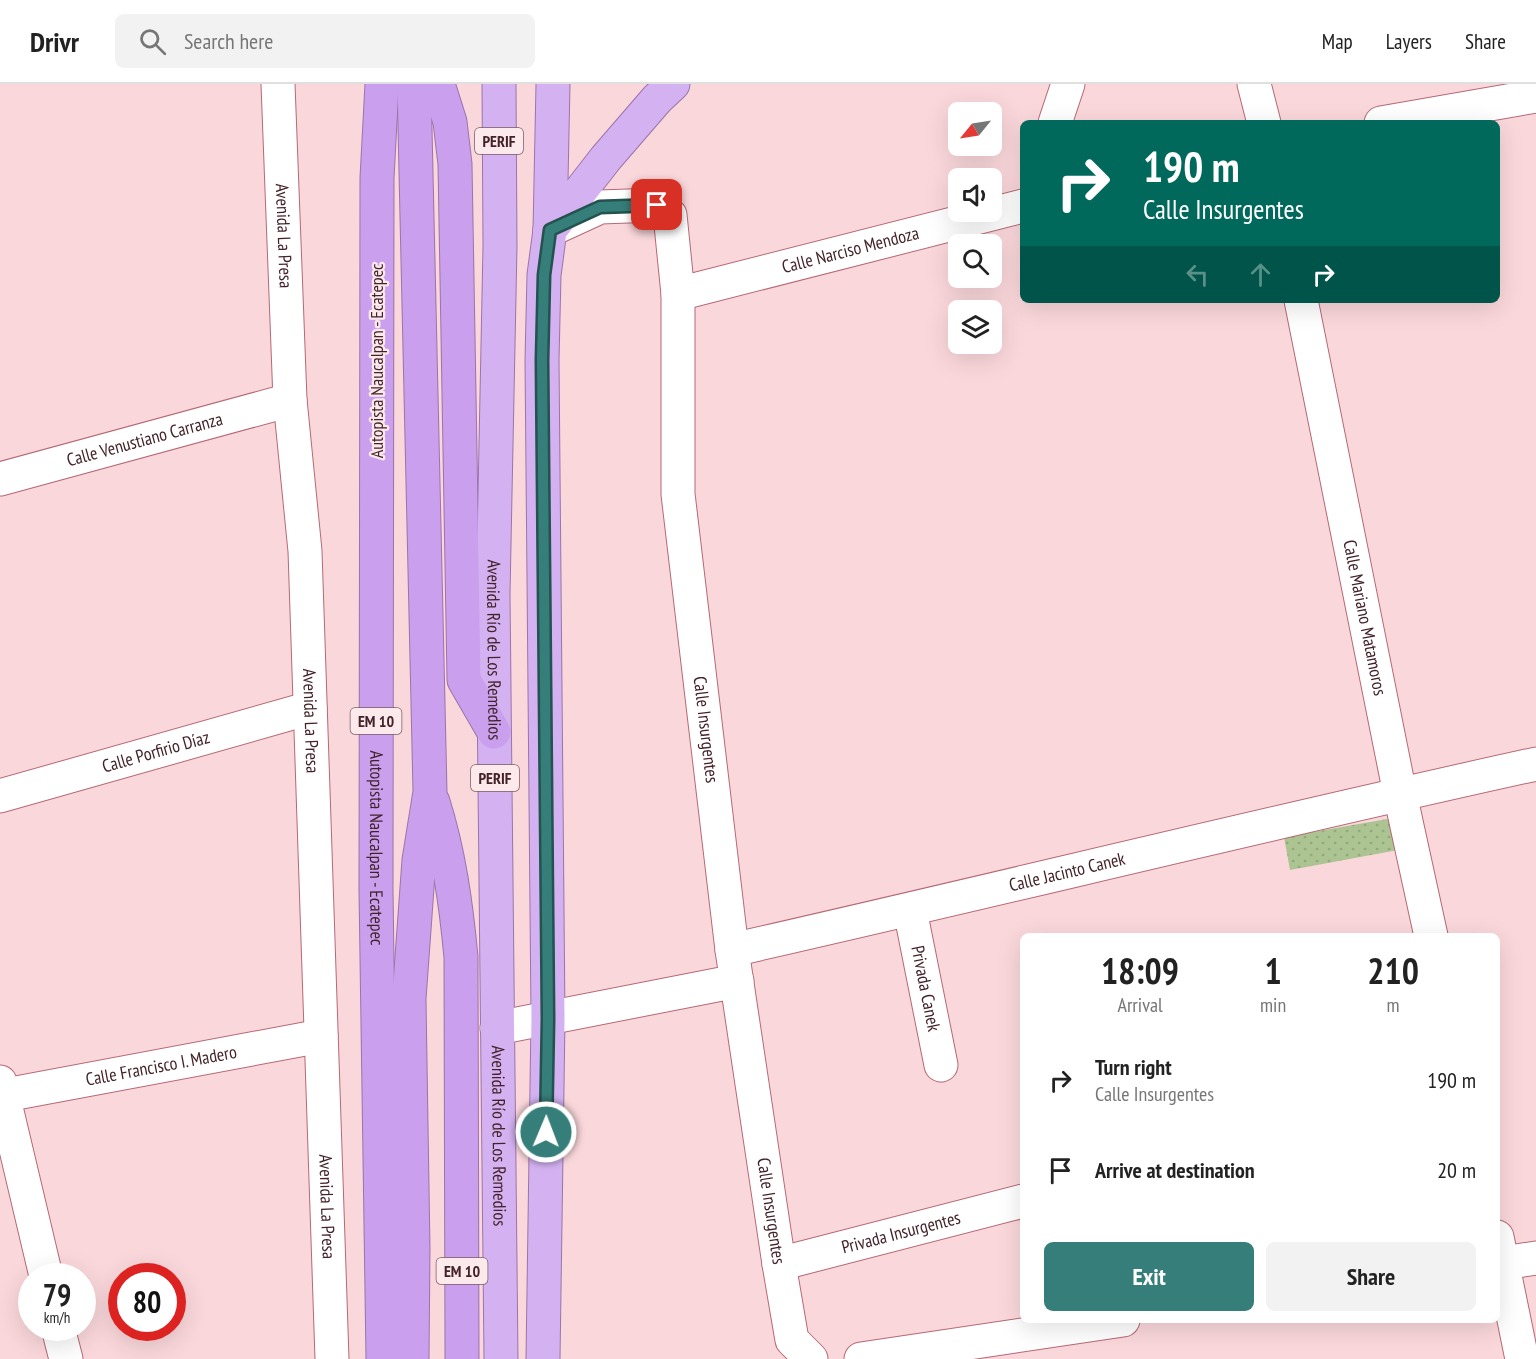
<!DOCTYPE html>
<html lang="en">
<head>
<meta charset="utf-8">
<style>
  body { margin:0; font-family:"PT Sans Narrow",sans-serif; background:#f2f2f2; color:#222; height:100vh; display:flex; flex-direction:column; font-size:22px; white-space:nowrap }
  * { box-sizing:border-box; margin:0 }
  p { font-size:20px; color:#767676 }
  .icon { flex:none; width:33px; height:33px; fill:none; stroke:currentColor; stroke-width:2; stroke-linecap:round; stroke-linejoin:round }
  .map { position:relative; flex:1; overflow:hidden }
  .details { position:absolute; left:1020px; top:849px; width:480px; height:390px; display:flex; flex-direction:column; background:#fff; border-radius:9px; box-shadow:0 6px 24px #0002 }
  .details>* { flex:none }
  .top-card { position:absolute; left:1020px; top:36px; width:480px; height:183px; border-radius:9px; box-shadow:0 6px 24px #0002; background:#00695c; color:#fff; overflow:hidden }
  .needle { width:39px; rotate:240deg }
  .fabs { position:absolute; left:948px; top:18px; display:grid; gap:12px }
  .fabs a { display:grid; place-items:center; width:54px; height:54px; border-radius:9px; background:#fff; box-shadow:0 6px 24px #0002; font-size:30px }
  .speed { position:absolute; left:18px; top:1179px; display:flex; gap:12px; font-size:30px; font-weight:700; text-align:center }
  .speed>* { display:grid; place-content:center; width:78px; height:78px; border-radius:50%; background:#fff; box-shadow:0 6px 24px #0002; line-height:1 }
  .speed small { font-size:15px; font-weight:400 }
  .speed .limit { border:9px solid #d22; background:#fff; color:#111 }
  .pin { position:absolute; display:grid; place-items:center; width:51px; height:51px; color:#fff; margin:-26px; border-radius:12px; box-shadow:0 3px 9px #0006 }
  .me { position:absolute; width:66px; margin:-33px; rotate:1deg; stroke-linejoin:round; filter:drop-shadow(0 0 4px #0008) }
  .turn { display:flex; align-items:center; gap:21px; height:126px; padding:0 24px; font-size:27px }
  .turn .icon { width:78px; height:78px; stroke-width:2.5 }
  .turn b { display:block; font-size:42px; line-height:51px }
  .lanes { display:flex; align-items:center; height:57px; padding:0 24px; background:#0003; justify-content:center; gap:30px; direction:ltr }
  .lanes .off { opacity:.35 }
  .eta { display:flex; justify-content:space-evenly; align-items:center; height:102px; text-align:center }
  .eta b { font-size:36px; font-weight:800; line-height:42px }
  .action { display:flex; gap:12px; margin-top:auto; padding:12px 24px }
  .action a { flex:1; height:69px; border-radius:9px; background:#367e79; color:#fff; font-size:24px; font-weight:800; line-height:69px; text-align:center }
  .action a+a { background:#f2f2f2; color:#222 }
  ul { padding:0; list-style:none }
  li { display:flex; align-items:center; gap:18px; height:90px; padding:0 24px }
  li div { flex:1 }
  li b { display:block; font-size:22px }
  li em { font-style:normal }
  header { display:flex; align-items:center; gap:36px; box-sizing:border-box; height:84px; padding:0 30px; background:#fff; border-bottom:2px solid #e0e0e0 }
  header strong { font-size:28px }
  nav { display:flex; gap:33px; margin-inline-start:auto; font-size:21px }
  .search { width:420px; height:54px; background:#f2f2f2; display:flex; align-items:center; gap:15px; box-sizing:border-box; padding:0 21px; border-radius:9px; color:#767676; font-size:22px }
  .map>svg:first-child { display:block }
  .park { fill:url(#park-dots) }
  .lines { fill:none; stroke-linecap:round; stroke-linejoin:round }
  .minor-casing { stroke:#b56976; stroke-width:35 }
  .trunk-casing { stroke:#9b74a9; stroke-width:35 }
  .motorway-casing { stroke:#9b74a9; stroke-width:35 }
  .minor { stroke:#fff; stroke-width:33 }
  .trunk { stroke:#d4b2f2; stroke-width:33 }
  .motorway { stroke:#ca9fee; stroke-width:33 }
  .route-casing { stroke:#23524f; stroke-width:15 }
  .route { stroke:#367e79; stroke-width:10 }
  .labels { text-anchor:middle; stroke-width:4.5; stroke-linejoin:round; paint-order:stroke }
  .shield { fill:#fbe9eb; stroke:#7a5e63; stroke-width:1.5 }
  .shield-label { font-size:16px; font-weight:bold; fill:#432329 }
  .street-label { font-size:18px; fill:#432329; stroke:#fbe9eb }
</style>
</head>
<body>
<header>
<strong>Drivr</strong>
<div class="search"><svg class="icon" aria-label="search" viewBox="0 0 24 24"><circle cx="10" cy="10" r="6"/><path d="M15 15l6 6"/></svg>Search here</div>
<nav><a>Map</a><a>Layers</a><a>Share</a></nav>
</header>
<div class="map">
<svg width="1536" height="1275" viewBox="0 0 1536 1275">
  <defs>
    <pattern id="park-dots" width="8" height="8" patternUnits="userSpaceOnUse" patternTransform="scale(1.5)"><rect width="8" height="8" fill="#abc491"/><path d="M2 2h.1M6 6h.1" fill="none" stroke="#94a87d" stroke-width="1.8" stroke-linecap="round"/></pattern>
  </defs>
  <rect width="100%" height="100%" fill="#fad7db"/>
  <path class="park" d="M 1393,734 L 1398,766 L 1290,786 L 1284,753 Z"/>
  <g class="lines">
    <g class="minor-casing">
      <g id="minor">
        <path id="s1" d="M 278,0 L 290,316 L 305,467 L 332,1275"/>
        <path d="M 1254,0 L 1264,39"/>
        <path d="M 1055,39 L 1068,0"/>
        <path d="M 1381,39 L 1536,12"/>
        <path id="s2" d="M 550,146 L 600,123 L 657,121 L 670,131 L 678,210 L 678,410 L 732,866 L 779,1180 L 792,1256 L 811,1275"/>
        <path id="s3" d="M 678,210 L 1023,122"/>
        <path id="s4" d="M 1301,216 L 1400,710 L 1431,852"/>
        <path id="s5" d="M 0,395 L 290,316"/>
        <path id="s6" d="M 0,712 L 310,624"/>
        <path id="s7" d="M 910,826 L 941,981"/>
        <path id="s8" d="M 732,866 C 1001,805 1267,739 1536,680"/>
        <path d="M 497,944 L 737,897"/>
        <path d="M 0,998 L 46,1192"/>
        <path id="s9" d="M 0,1012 L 321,952"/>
        <path d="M 1497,1153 L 1522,1275"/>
        <path id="s10" d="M 779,1180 L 1023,1117"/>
        <path d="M 1497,1180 L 1536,1174"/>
        <path d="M 58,1244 L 66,1275"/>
        <path d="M 861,1275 L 1123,1236"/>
      </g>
    </g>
    <g class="trunk-casing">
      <g id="trunk">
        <path id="s11" d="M 499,0 L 500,162 L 493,510 L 501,1275"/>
        <path d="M 550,146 L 606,74 L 657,15 L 673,0"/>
        <path d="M 543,1275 L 548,935 L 542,276 L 544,191 L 550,146 L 553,0"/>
      </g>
    </g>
    <g class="motorway-casing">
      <g id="motorway">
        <path id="s12" d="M 382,0 L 377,94 L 376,807 L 383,1275"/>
        <path d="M 438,0 L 450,38 L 455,80 L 464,596 L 494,648"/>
        <path d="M 433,718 C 449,769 456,820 461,873 L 462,1275"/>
        <path d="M 412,1275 L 413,1165 L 409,915 L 419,776 L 430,708 L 414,0"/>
      </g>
    </g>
    <use href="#minor" class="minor"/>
    <use href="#trunk" class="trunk"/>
    <use href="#motorway" class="motorway"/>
  </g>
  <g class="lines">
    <g class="route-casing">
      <path id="route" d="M 546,1048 L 548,935 L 542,276 L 544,191 L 550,146 L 600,123 L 657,121"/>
    </g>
    <use href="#route" class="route"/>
  </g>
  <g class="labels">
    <g class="shield">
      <rect x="475" y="44" width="48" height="26" rx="4.5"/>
      <rect x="350.5" y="624" width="51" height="26" rx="4.5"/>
      <rect x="471" y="681" width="48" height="26" rx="4.5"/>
      <rect x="436.5" y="1174" width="51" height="26" rx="4.5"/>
    </g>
    <g class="shield-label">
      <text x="499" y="63">PERIF</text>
      <text x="376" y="643">EM 10</text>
      <text x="495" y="700">PERIF</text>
      <text x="462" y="1193">EM 10</text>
    </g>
    <g class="street-label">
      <text dy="6" stroke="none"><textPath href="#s1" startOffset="152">Avenida La Presa</textPath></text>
      <text dy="6" stroke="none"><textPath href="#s3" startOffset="178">Calle Narciso Mendoza</textPath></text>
      <text transform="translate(377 277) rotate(-90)" y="6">Autopista Naucalpan - Ecatepec</text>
      <text dy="6" stroke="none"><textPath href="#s5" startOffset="150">Calle Venustiano Carranza</textPath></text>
      <text dy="6" stroke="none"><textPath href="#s4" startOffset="324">Calle Mariano Matamoros</textPath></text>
      <text dy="6" stroke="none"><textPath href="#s11" startOffset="566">Avenida Río de Los Remedios</textPath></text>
      <text dy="6" stroke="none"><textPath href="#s1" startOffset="638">Avenida La Presa</textPath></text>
      <text dy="6" stroke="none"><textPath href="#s2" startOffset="645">Calle Insurgentes</textPath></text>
      <text dy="6" stroke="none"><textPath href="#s6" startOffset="162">Calle Porfirio Díaz</textPath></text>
      <text dy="6" stroke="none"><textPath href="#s12" startOffset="764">Autopista Naucalpan - Ecatepec</textPath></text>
      <text dy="6" stroke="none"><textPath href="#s8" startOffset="344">Calle Jacinto Canek</textPath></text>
      <text dy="6" stroke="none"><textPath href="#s7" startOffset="80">Privada Canek</textPath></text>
      <text dy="6" stroke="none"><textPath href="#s9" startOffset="164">Calle Francisco I. Madero</textPath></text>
      <text dy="6" stroke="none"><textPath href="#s11" startOffset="1052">Avenida Río de Los Remedios</textPath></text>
      <text dy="6" stroke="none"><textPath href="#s1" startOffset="1124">Avenida La Presa</textPath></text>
      <text dy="6" stroke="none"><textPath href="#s2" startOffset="1131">Calle Insurgentes</textPath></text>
      <text dy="6" stroke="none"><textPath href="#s10" startOffset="126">Privada Insurgentes</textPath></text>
    </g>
  </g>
</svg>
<div class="fabs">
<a><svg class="needle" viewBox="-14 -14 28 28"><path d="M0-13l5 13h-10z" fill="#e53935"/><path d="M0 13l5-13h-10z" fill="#767676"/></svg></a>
<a><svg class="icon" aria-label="sound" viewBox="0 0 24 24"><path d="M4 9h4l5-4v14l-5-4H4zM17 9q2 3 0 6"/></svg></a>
<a><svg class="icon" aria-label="search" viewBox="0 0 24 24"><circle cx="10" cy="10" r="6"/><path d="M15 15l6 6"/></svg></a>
<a><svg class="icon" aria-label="layers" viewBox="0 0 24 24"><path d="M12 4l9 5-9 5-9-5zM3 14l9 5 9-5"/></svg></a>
</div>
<div class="speed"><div>79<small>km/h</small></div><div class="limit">80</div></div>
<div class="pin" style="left:657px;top:121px;background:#d93025"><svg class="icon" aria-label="arrive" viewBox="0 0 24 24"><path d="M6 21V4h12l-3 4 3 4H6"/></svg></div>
<svg class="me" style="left:546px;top:1048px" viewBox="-20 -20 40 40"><circle r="17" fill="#367e79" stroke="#fff" stroke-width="3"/><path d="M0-11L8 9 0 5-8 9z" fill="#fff"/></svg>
<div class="top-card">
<div class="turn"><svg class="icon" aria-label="right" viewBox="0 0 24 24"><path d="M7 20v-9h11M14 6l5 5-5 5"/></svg><div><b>190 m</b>Calle Insurgentes</div></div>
<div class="lanes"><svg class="icon off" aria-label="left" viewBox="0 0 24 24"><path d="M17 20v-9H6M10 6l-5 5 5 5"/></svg><svg class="icon off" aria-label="ahead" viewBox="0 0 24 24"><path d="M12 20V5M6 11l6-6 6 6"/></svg><svg class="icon" aria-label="right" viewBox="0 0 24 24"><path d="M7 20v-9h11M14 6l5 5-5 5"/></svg></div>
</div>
<section class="details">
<div class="eta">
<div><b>18:09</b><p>Arrival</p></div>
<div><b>1</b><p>min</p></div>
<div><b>210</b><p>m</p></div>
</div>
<ul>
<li><svg class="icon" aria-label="right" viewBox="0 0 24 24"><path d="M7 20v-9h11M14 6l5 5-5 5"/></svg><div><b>Turn right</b><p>Calle Insurgentes</p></div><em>190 m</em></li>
<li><svg class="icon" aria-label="arrive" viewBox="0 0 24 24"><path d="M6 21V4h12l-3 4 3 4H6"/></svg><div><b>Arrive at destination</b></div><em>20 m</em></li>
</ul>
<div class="action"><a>Exit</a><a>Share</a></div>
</section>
</div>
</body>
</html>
